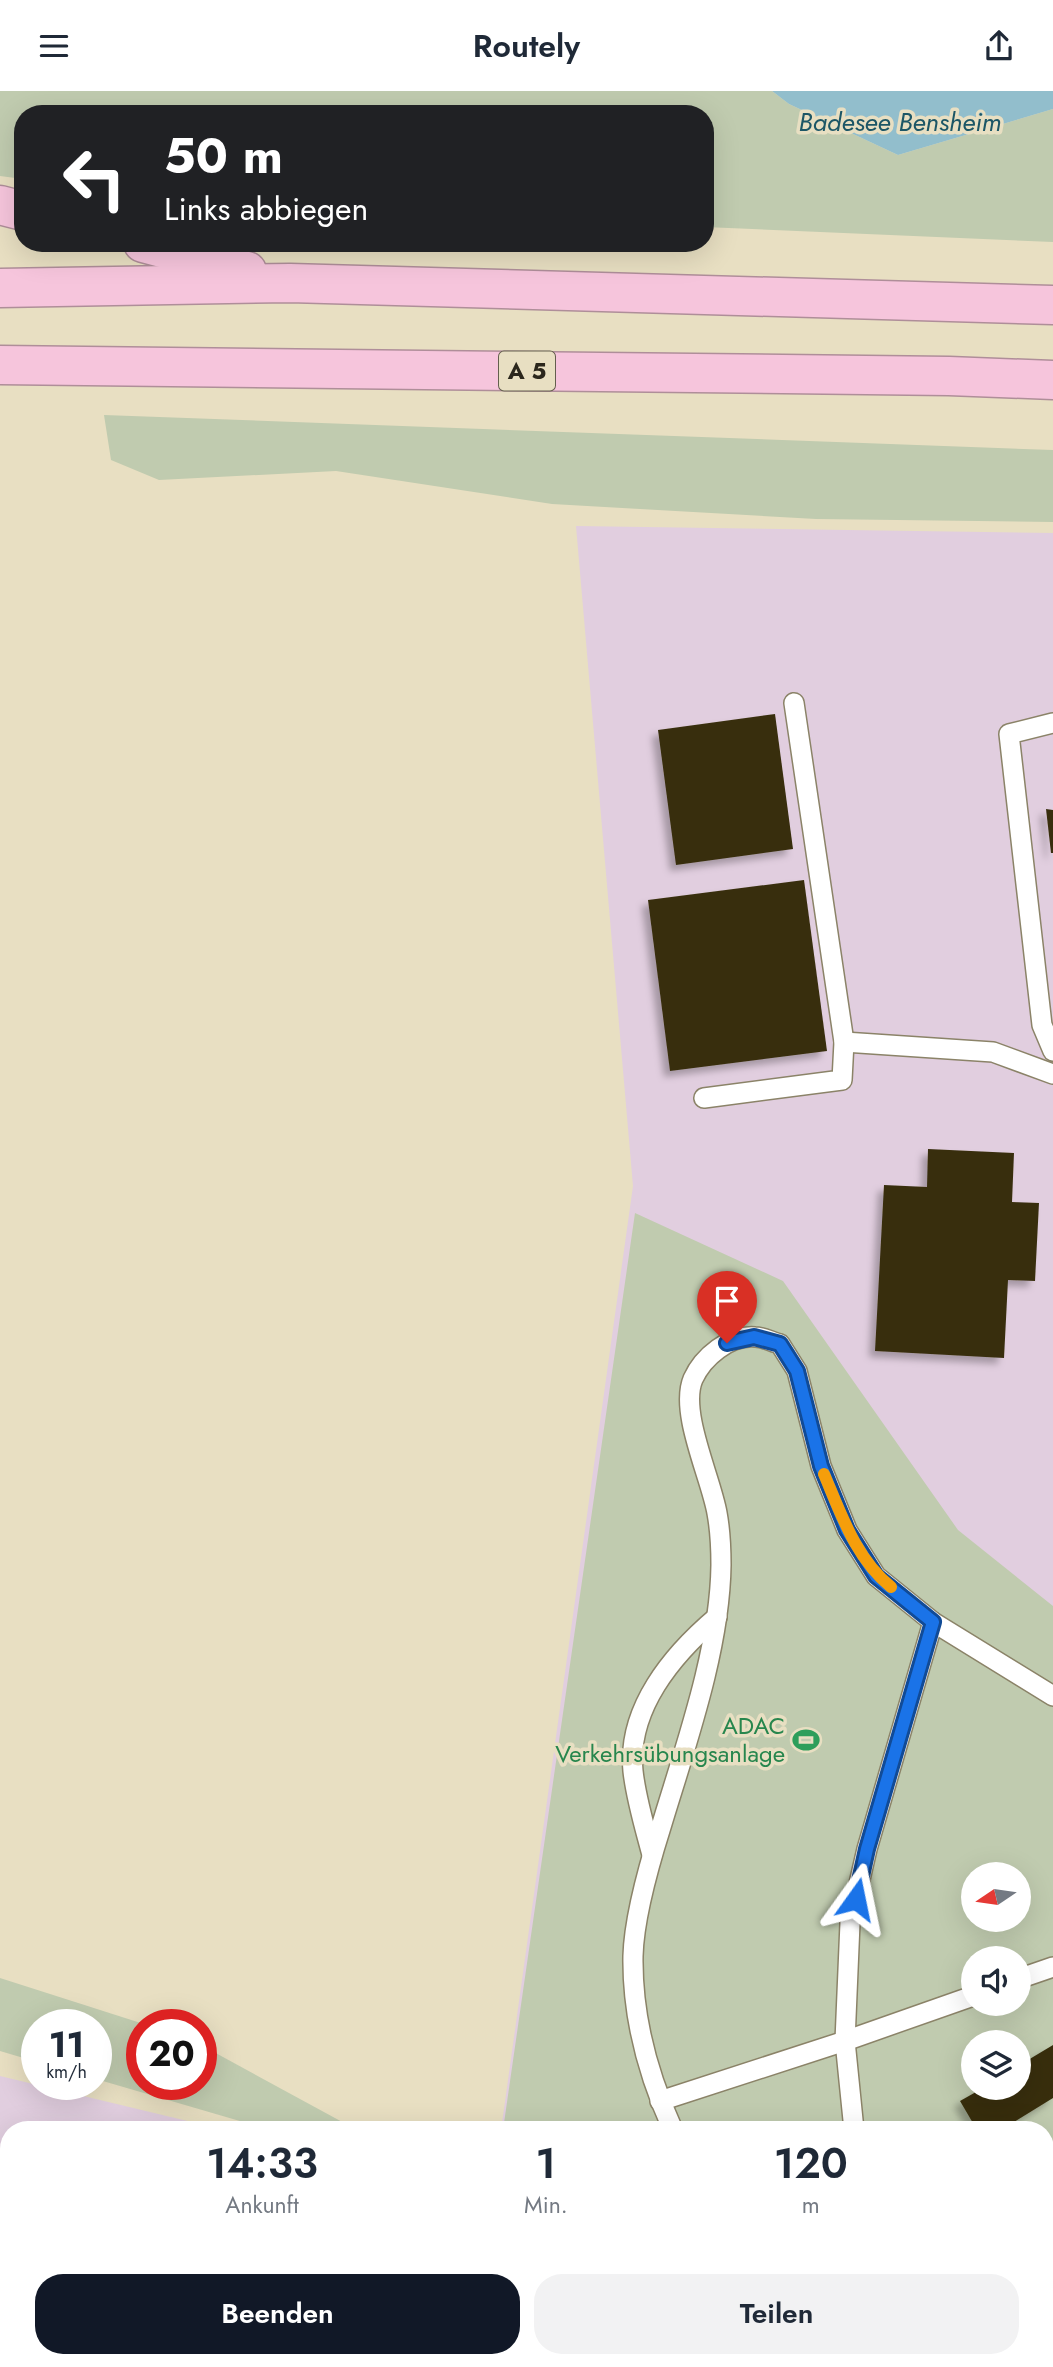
<!DOCTYPE html>
<html lang="de">
<head>
<meta charset="utf-8">
<style>
  body { margin:0; font-family:Jost,sans-serif; background:#f2f2f3; color:#1f2937; height:100vh; display:flex; flex-direction:column; font-size:26px; white-space:nowrap }
  * { box-sizing:border-box; margin:0 }
  p { font-size:23px; color:#747a83 }
  .icon { flex:none; width:38px; height:38px; fill:none; stroke:currentColor; stroke-width:2; stroke-linecap:round; stroke-linejoin:round }
  .map { position:relative; flex:1; overflow:hidden }
  .drawer { position:absolute; left:0px; top:2030px; width:1054px; height:247px; display:flex; flex-direction:column; background:#fff; border-radius:28px 28px 0 0; box-shadow:0 7px 28px #0002 }
  .drawer>* { flex:none }
  .banner { position:absolute; left:14px; top:14px; width:700px; height:147px; border-radius:28px; box-shadow:0 7px 28px #0002; background:#202124; color:#fff; overflow:hidden }
  .needle { width:46px; rotate:257deg }
  .tools { position:absolute; left:961px; top:1771px; display:grid; gap:14px }
  .tools a { display:grid; place-items:center; width:70px; height:70px; border-radius:50%; background:#fff; box-shadow:0 7px 28px #0002; font-size:35px }
  .speed { position:absolute; left:21px; top:1918px; display:flex; gap:14px; font-size:35px; font-weight:700; text-align:center }
  .speed>* { display:grid; place-content:center; width:91px; height:91px; border-radius:50%; background:#fff; box-shadow:0 7px 28px #0002; line-height:1 }
  .speed small { font-size:18px; font-weight:400 }
  .speed .limit { border:10px solid #d22; background:#fff; color:#111 }
  .pin { position:absolute; display:grid; place-items:center; width:60px; height:60px; color:#fff; margin:-72px -30px; border-radius:50% 50% 50% 0; rotate:-45deg; box-shadow:0 0 7px #0007 }
  .pin .icon { rotate:45deg }
  .me { position:absolute; width:77px; margin:-38px; rotate:12deg; stroke-linejoin:round; filter:drop-shadow(0 0 5px #0008) }
  .turn { display:flex; align-items:center; gap:24px; height:147px; padding:0 35px; font-size:32px }
  .turn .icon { width:91px; height:91px; stroke-width:2.5 }
  .turn b { display:block; font-size:49px; line-height:60px }
  .eta { display:flex; justify-content:space-evenly; align-items:center; height:119px; text-align:center }
  .eta b { font-size:42px; font-weight:600; line-height:49px }
  .primary-button { display:flex; gap:14px; margin-top:auto; padding:14px 35px }
  .primary-button a { flex:1; height:80px; border-radius:28px; background:#111827; color:#fff; font-size:28px; font-weight:600; line-height:80px; text-align:center }
  .primary-button a+a { background:#f2f2f3; color:#1f2937 }
  header { display:flex; justify-content:space-between; align-items:center; height:91px; padding:0 35px; background:#fff; font-size:32px; font-weight:600 }
  .map>svg:first-child { display:block }
  .commercial { fill:#e1cedf; fill-rule:evenodd }
  .green { fill:#c0cbaf; fill-rule:evenodd }
  .water { fill:#92becc }
  .building { fill:#392f0e; filter:url(#shadow) }
  .lines { fill:none; stroke-linecap:round; stroke-linejoin:round }
  .service-casing { stroke:#8b8368; stroke-width:22 }
  .minor-casing { stroke:#8b8368; stroke-width:41 }
  .motorway-casing { stroke:#af8e99; stroke-width:41 }
  .service { stroke:#fff; stroke-width:19 }
  .minor { stroke:#fff; stroke-width:38 }
  .motorway { stroke:#f6c5dc; stroke-width:38 }
  .route-casing { stroke:#114b97; stroke-width:18 }
  .route { stroke:#1a73e8; stroke-width:12 }
  .slow { stroke:#f59e0b; stroke-width:12 }
  .labels { text-anchor:middle; stroke-width:7; stroke-linejoin:round; paint-order:stroke }
  .shield { fill:#e8dfc2; stroke:#645e4e; stroke-width:2 }
  .shield-label { font-size:23px; font-weight:bold; fill:#2b271c }
  .leisure-label { font-size:24px; fill:#27864d; stroke:#e8dfc2; text-anchor:end }
  .water-label { font-size:26px; font-style:italic; fill:#1c5666; stroke:#e8dfc2 }
</style>
</head>
<body>
<header><svg class="icon" aria-label="menu" viewBox="0 0 24 24"><path d="M4 6h16M4 12h16M4 18h16"/></svg>Routely<svg class="icon" aria-label="share" viewBox="0 0 24 24"><path d="M12 15V3M7 8l5-5 5 5M5 13v7h14v-7"/></svg></header>
<div class="map">
<svg width="1053" height="2276" viewBox="0 0 1053 2276">
  <defs>
    <filter id="shadow"><feDropShadow dx="-6" dy="6" stdDeviation="3.5" flood-color="#0004"/></filter>
  </defs>
  <rect width="100%" height="100%" fill="#e8dfc2"/>
  <path class="commercial" d="M 576,435 L 1053,442 L 1053,2276 L 0,2276 L 0,1985 L 225,2039 L 9,2039 L 9,2268 L 1045,2268 L 1045,2039 L 501,2039 L 633,1095 ZM 973,1783 L 1018,1783 L 1018,1829 L 973,1829 ZM 973,1867 L 1018,1867 L 1018,1913 L 973,1913 ZM 973,1951 L 1018,1951 L 1018,1997 L 973,1997 Z"/>
  <g class="green">
    <path d="M 0,0 L 772,0 L 789,13 L 898,64 L 1053,18 L 1053,151 L 705,136 L 705,23 L 23,23 L 23,88 L 0,85 Z"/>
    <path d="M 104,324 L 1053,359 L 1053,431 L 816,428 L 552,413 L 336,380 L 159,389 L 111,369 Z"/>
    <path d="M 635,1122 L 783,1190 L 958,1439 L 1053,1515 L 1053,2276 L 649,2276 L 642,2268 L 1045,2268 L 1045,2039 L 503,2039 ZM 973,1783 L 1018,1783 L 1018,1829 L 973,1829 ZM 973,1867 L 1018,1867 L 1018,1913 L 973,1913 ZM 973,1951 L 1018,1951 L 1018,1997 L 973,1997 Z"/>
    <path d="M 0,1887 L 147,1934 L 142,1934 L 142,1993 L 201,1993 L 201,1954 L 357,2039 L 271,2039 L 96,1988 L 96,1934 L 37,1934 L 37,1971 L 0,1960 Z"/>
  </g>
  <path class="water" d="M 772,0 L 1053,0 L 1053,18 L 898,64 L 789,13 Z"/>
  <g class="building">
    <path d="M 775,623 L 793,758 L 676,774 L 658,639 Z"/>
    <path d="M 1046,718 L 1053,719 L 1053,762 L 1051,762 Z"/>
    <path d="M 804,789 L 827,960 L 670,980 L 648,809 Z"/>
    <path d="M 928,1058 L 1014,1062 L 1012,1111 L 1039,1112 L 1035,1190 L 1008,1189 L 1004,1267 L 875,1260 L 884,1094 L 927,1096 Z"/>
    <path d="M 1053,1954 L 1053,2007 L 1001,2039 L 977,2039 L 960,2010 L 983,1997 L 1018,1997 L 1018,1975 Z"/>
    <path d="M 383,2268 L 497,2268 L 488,2276 L 391,2276 Z"/>
  </g>
  <g class="lines">
    <g class="service-casing">
      <g id="service">
        <path d="M 1053,632 L 1009,643 L 1042,934 L 1053,960"/>
        <path d="M 844,951 L 993,961 L 1053,983"/>
        <path d="M 704,1007 L 842,989 L 844,951 L 794,612"/>
        <path d="M 652,1764 C 645,1737 636,1708 633,1680 C 627,1618 672,1564 717,1526"/>
        <path d="M 1018,1888 L 1053,1876"/>
        <path d="M 660,2010 L 845,1950 L 973,1905"/>
        <path d="M 673,2039 C 648,1984 632,1926 633,1865 C 634,1826 649,1774 661,1736 C 685,1656 720,1559 721,1474 C 721,1458 720,1438 717,1422 C 711,1387 679,1321 693,1288 C 703,1266 729,1244 755,1246 C 763,1246 772,1251 780,1253 L 797,1280 L 821,1375 L 847,1439 L 876,1485 L 933,1531 L 1053,1605"/>
        <path d="M 854,2039 L 845,1950 L 850,1832 L 867,1758 L 933,1531"/>
        <path d="M 1045,2106 L 1053,2098"/>
        <path d="M 1045,2233 L 1053,2228"/>
        <path d="M 782,2268 L 788,2276"/>
        <path d="M 974,2276 L 988,2268"/>
      </g>
    </g>
    <g class="minor-casing">
      <g id="minor">
        <path d="M 607,2268 L 613,2276"/>
        <path d="M 147,2276 L 155,2268"/>
      </g>
    </g>
    <g class="motorway-casing">
      <g id="motorway">
        <path d="M 0,114 L 23,120"/>
        <path d="M 143,152 L 247,180"/>
        <path d="M 0,197 L 290,192 L 1053,214"/>
        <path d="M 0,274 L 949,285 L 1053,289"/>
      </g>
    </g>
    <use href="#service" class="service"/>
    <use href="#minor" class="minor"/>
    <use href="#motorway" class="motorway"/>
  </g>
  <g class="lines">
    <g class="route-casing">
      <path id="route" d="M 727,1252 L 754,1246 L 780,1253 L 797,1280 L 821,1375 L 847,1439 L 876,1485 L 933,1531 L 867,1758 L 856,1808"/>
    </g>
    <use href="#route" class="route"/>
    <path class="slow" d="M 824,1383 C 841,1423 856,1468 891,1496"/>
  </g>
  <defs>
    <g id="stadium-bare" transform="scale(2.1)"><path d="M0-5a6.5 5 0 1 0 0 10a6.5 5 0 1 0 0-10ZM-3.5-1.8h7v3.6h-7Z" fill="#2e9e5b" stroke="#e8dfc2" stroke-width="2.5" paint-order="stroke"/></g>
  </defs>
  <g fill-rule="evenodd">
    <use href="#stadium-bare" x="806" y="1649"/>
  </g>
  <g class="labels">
    <rect class="shield" x="499" y="260.5" width="56" height="39" rx="5"/>
    <g class="shield-label">
      <text x="527" y="288">A 5</text>
    </g>
    <g class="leisure-label">
      <text x="785" y="1643">ADAC<tspan x="785" dy="28">Verkehrsübungsanlage</tspan></text>
    </g>
    <g class="water-label">
      <text x="900" y="40">Badesee Bensheim</text>
    </g>
  </g>
</svg>
<div class="tools">
<a><svg class="needle" viewBox="-14 -14 28 28"><path d="M0-13l5 13h-10z" fill="#e53935"/><path d="M0 13l5-13h-10z" fill="#747a83"/></svg></a>
<a><svg class="icon" aria-label="sound" viewBox="0 0 24 24"><path d="M4 9h4l5-4v14l-5-4H4zM17 9q2 3 0 6"/></svg></a>
<a><svg class="icon" aria-label="layers" viewBox="0 0 24 24"><path d="M12 4l9 5-9 5-9-5zM3 14l9 5 9-5"/></svg></a>
</div>
<div class="speed"><div>11<small>km/h</small></div><div class="limit">20</div></div>
<div class="pin" style="left:727px;top:1252px;background:#d93025"><svg class="icon" aria-label="arrive" viewBox="0 0 24 24"><path d="M6 21V4h12l-3 4 3 4H6"/></svg></div>
<svg class="me" style="left:856px;top:1808px" viewBox="-20 -20 40 40"><path d="M0-17L14 15 0 8-14 15z" fill="#1a73e8" stroke="#fff" stroke-width="4"/></svg>
<div class="banner">
<div class="turn"><svg class="icon" aria-label="left" viewBox="0 0 24 24"><path d="M17 20v-9H6M10 6l-5 5 5 5"/></svg><div><b>50 m</b>Links abbiegen</div></div>
</div>
<section class="drawer">
<div class="eta">
<div><b>14:33</b><p>Ankunft</p></div>
<div><b>1</b><p>Min.</p></div>
<div><b>120</b><p>m</p></div>
</div>
<div class="primary-button"><a>Beenden</a><a>Teilen</a></div>
</section>
</div>
</body>
</html>
